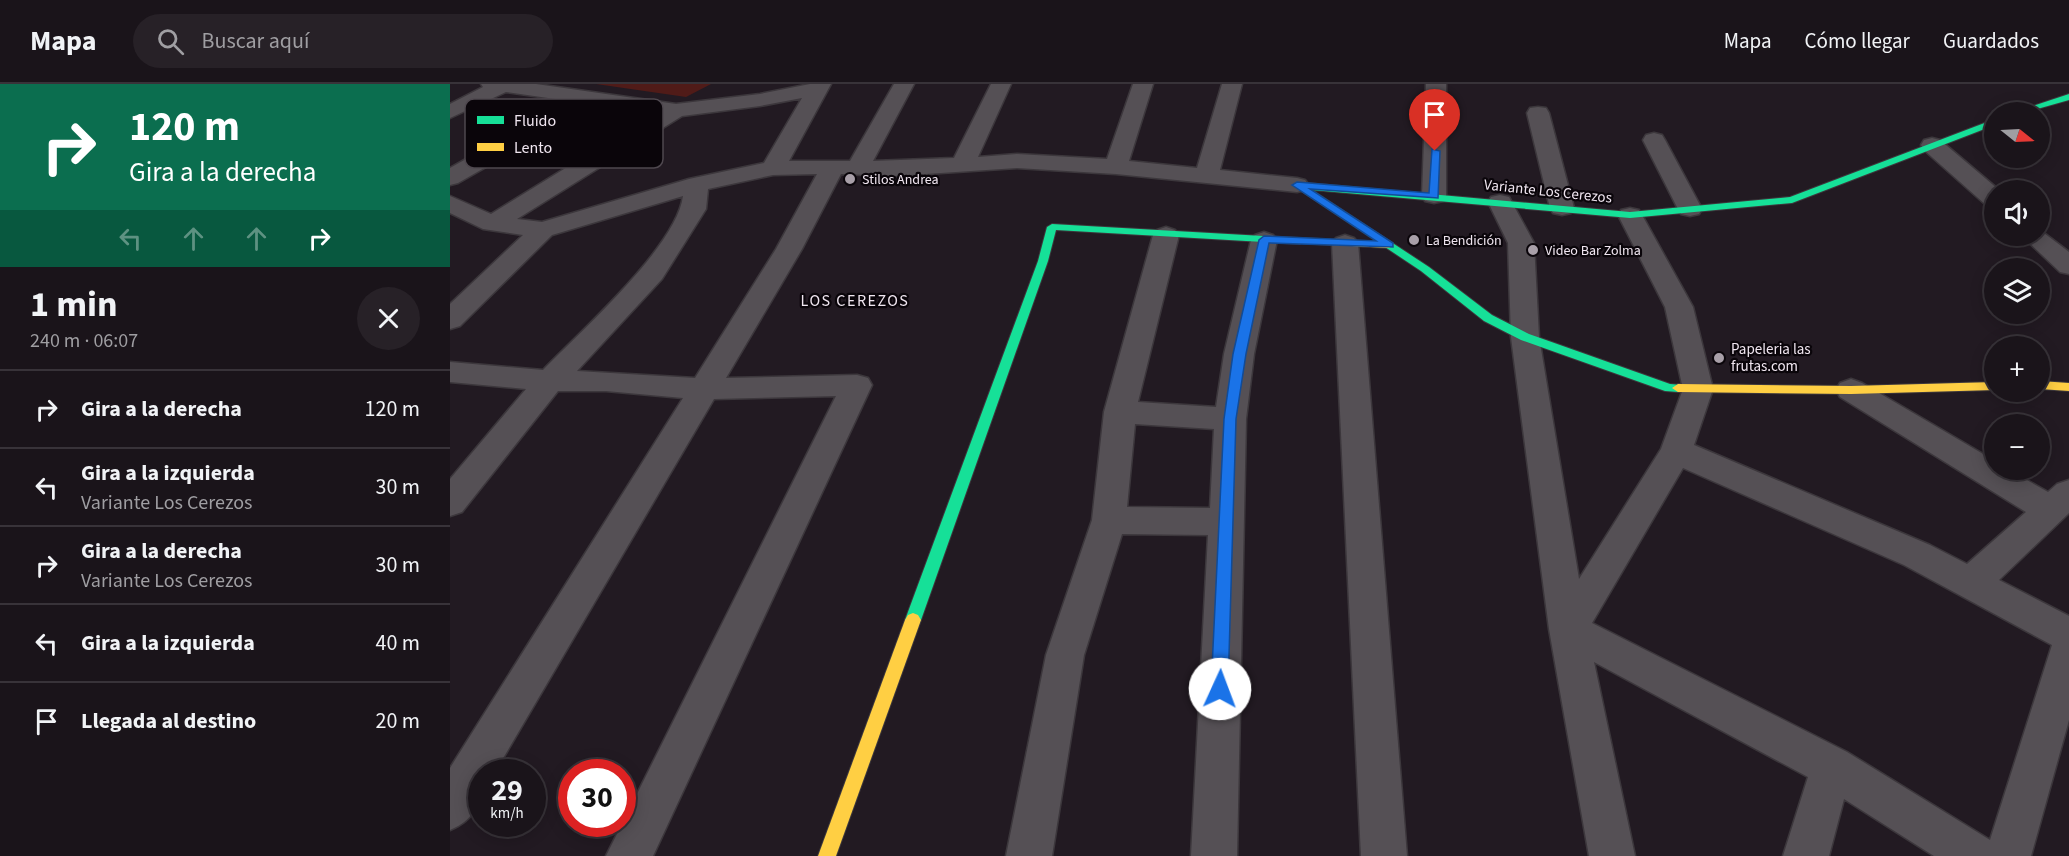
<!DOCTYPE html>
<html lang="es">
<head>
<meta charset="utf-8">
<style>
  body { margin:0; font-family:"Source Sans 3",sans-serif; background:#272127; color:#f1f3f6; height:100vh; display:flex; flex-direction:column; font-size:22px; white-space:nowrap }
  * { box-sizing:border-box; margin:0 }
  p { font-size:20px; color:#9f9ea2 }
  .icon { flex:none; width:33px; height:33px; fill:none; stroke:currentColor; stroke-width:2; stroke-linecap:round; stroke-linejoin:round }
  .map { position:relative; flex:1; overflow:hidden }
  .side { display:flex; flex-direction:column; background:#1a141a; width:450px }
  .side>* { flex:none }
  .banner { background:#0b6e4f; color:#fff; overflow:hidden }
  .needle { width:39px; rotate:108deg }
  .tools { position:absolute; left:1534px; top:18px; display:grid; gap:12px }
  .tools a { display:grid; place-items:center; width:66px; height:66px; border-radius:50%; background:#1a141a; box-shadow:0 3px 15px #0003,0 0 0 2px #383339; font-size:30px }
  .speed { position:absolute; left:18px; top:675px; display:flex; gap:12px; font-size:30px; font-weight:700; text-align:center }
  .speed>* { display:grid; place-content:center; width:78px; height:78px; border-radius:50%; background:#1a141a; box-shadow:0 3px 15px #0003,0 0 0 2px #383339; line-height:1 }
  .speed small { font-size:15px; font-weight:400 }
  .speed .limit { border:9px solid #d22; background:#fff; color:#111 }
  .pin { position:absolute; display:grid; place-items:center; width:51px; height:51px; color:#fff; margin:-62px -26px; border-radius:50% 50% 50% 0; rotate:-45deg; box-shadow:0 0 6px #0007 }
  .pin .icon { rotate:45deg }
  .me { position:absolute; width:66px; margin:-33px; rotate:2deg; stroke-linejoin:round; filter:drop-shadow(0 0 4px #0008) }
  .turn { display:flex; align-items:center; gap:21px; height:126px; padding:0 30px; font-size:27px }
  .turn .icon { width:78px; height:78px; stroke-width:2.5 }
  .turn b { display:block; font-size:42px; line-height:51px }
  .lanes { display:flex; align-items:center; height:57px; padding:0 30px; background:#0003; justify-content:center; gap:30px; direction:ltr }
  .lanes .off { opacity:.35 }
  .round { display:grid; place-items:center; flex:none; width:63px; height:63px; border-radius:32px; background:#272127 }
  .head { display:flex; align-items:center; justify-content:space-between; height:102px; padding:0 30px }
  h1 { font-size:36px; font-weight:700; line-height:45px }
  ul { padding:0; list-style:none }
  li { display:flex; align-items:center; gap:18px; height:78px; padding:0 30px; border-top:2px solid #383339 }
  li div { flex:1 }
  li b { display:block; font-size:22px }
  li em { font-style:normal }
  header { display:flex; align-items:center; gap:36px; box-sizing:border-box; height:84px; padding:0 30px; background:#1a141a; border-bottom:2px solid #383339 }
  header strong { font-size:28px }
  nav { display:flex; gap:33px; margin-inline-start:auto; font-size:21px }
  .search { width:420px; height:54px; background:#272127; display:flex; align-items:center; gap:15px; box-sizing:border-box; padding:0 21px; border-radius:33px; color:#9f9ea2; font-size:22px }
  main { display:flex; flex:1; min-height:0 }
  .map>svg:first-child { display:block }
  .green { fill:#501b18 }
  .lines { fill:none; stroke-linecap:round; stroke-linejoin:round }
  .street-casing { stroke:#3c373c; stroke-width:3 }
  .fast-casing { stroke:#3c373c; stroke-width:2 }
  .slow-casing { stroke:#3c373c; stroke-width:2 }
  .street { fill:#555055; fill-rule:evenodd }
  .fast { fill:#16e098; fill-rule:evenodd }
  .slow { fill:#ffcf43; fill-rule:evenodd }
  .route { fill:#1a73e8; stroke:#114b97; stroke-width:1.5 }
  .poi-dot { fill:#a89fa8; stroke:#0a050a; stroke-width:2 }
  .labels { text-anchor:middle; stroke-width:4.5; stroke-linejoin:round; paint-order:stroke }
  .far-poi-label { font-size:14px; fill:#f0e6f0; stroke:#0a050a; text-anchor:start }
  .street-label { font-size:15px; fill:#f0e6f0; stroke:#0a050a }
  .poi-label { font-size:15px; fill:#f0e6f0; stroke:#0a050a; text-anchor:start }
  .neighbourhood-label { font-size:16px; letter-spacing:1.5px; fill:#f0e6f0; stroke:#0a050a }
  .key { fill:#0a050a; stroke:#4f484f; stroke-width:1.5 }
  .key-label { font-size:16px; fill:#f0e6f0 }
</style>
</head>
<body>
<header>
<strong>Mapa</strong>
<div class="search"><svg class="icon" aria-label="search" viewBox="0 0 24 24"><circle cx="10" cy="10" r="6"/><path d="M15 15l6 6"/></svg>Buscar aquí</div>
<nav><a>Mapa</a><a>Cómo llegar</a><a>Guardados</a></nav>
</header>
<main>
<section class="side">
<div class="banner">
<div class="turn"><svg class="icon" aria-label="right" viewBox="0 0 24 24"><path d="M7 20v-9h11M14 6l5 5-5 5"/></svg><div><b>120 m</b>Gira a la derecha</div></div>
<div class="lanes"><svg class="icon off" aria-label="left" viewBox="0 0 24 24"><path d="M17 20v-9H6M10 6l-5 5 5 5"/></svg><svg class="icon off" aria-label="ahead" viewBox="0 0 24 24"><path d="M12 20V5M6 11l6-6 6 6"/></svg><svg class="icon off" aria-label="ahead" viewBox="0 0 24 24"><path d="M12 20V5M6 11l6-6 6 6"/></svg><svg class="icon" aria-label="right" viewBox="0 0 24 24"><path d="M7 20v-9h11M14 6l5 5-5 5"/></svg></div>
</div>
<div class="head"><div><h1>1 min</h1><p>240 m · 06:07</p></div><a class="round"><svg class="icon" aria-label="close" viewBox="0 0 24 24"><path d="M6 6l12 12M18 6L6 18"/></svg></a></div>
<ul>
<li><svg class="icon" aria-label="right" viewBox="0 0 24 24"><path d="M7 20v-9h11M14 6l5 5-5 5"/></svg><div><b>Gira a la derecha</b></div><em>120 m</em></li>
<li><svg class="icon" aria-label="left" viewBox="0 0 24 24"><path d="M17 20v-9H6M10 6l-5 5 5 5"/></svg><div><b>Gira a la izquierda</b><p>Variante Los Cerezos</p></div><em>30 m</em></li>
<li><svg class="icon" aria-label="right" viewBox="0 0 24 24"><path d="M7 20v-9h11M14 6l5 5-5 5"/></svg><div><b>Gira a la derecha</b><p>Variante Los Cerezos</p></div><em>30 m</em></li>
<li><svg class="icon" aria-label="left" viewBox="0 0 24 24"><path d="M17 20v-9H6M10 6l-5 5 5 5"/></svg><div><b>Gira a la izquierda</b></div><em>40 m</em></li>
<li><svg class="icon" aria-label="arrive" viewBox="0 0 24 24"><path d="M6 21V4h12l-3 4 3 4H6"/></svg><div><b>Llegada al destino</b></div><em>20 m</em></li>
</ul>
</section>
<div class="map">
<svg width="1619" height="772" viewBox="0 0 1619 772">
  <rect width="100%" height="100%" fill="#221a22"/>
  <path class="green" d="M 146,0 L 261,0 L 236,13 Z"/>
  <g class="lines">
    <g class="street-casing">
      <g id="street">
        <path d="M 31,0 L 86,0 L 226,20 L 310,10 L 360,0 L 381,0 L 339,77 L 400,77 L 444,0 L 464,0 L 423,77 L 504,74 L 541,0 L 561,0 L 528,73 L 567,70 L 657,75 L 683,0 L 703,0 L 679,77 L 747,84 L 772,0 L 792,0 L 770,86 L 847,94 L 855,96 L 859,101 L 855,106 L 847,108 L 666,90 L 567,84 L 445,92 L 391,90 L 352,165 L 276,294 L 407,291 L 418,294 L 422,301 L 203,772 L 156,772 L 386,312 L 264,315 L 45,688 L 32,688 C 32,716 27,735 0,746 L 0,684 L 233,314 L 156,307 L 108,307 L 12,428 L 0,432 L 0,395 L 76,305 L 0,298 L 0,278 L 93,286 C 130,248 227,162 233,112 L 102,151 L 10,242 L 0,245 L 0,220 L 73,151 L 33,145 L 0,129 L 0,112 L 41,130 L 205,29 L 144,21 L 8,99 L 0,101 L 0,84 L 119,17 L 56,8 L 0,34 L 0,20 L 33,3 ZM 352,14 L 314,79 L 239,95 L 92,138 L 67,135 L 232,32 L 310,22 ZM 367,90 L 326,165 L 245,294 L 127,287 L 212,195 L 256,125 L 258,105 L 323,91 Z"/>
        <path d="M 976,0 L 996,0 L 996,112 L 993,117 L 984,119 L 975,117 L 972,112 Z"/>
        <path d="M 1088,23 L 1096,24 L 1099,29 L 1124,124 L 1121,129 L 1112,131 L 1103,129 L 1100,124 L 1077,29 L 1080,24 Z"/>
        <path d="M 1204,49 L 1212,51 L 1215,56 L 1252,125 L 1249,130 L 1240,132 L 1231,130 L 1228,125 L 1193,56 L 1196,51 Z"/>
        <path d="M 1482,54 L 1490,56 L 1549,106 L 1545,106 L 1545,123 L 1536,121 L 1474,66 L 1471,61 L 1474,56 Z"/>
        <path d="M 1050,111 L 1059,113 L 1084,159 L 1089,253 L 1129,495 L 1211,365 L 1233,305 L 1215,223 L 1168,131 L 1171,126 L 1180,124 L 1189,126 L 1192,131 L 1243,223 L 1263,305 L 1244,361 L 1480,461 L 1517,480 L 1576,428 L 1390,313 L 1386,306 L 1390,299 L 1401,295 L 1412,299 L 1545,377 L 1545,386 L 1559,386 L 1598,408 L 1607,400 L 1619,396 L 1619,429 L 1549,496 L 1619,532 L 1619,636 L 1581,772 L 1484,772 L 1394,715 L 1379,772 L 1333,772 L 1358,693 L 1144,578 L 1185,772 L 1139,772 L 1099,545 L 1061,253 L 1058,159 L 1038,118 L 1041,113 ZM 1233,384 L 1454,481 L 1602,561 L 1540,756 L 1397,668 L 1142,539 Z"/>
        <path d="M 716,143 L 725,146 L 729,151 L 688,318 L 766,323 L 774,270 L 801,156 L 805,151 L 814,148 L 823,151 L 827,156 L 804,270 L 796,335 L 787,772 L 741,772 L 758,451 L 672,450 L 634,571 L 602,772 L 556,772 L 596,571 L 642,436 L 654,328 L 703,151 L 707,146 ZM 685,340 L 764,345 L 760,424 L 677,423 Z"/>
        <path d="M 1590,146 L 1619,168 L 1619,190 L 1610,188 L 1572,152 L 1590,152 Z"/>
        <path d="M 895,151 L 904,154 L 908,159 L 957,772 L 911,772 L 882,159 L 886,154 Z"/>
      </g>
    </g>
    <g class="fast-casing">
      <g id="fast">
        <path d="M 1619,10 L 1619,16 L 1577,28 L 1565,28 Z"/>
        <path d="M 1545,35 L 1545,41 L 1342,119 L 1180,134 L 862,106 L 979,183 L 1042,231 L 1079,250 L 1220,300 L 1232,301 L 1234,304 L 1228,308 L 1215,307 L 1071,256 L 1034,237 L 971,187 L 842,101 L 847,98 L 1180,128 L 1340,113 Z"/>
        <path d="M 602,140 L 850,154 L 855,157 L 850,160 L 606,146 L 598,177 L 471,536 L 468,541 L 463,543 L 458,541 L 455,536 L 588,177 L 597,143 Z"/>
      </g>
    </g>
    <g class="slow-casing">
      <g id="slow">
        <path d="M 850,154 L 939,158 L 944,161 L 939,164 L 846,159 L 846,155 Z"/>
        <path d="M 1590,297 L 1619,299 L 1619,307 L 1590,305 Z"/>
        <path d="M 1545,298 L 1545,306 L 1401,310 L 1228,308 L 1222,304 L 1228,300 L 1401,302 Z"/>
        <path d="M 463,529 L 468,531 L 471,536 L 386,772 L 368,772 L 455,536 L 458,531 Z"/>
      </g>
    </g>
    <use href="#street" class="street"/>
    <use href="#fast" class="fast"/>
    <use href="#slow" class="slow"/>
  </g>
  <path class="route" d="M 982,65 L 990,67 L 988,114 L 860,105 L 943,159 L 943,163 L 819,159 L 796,270 L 786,335 L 778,605 L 776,610 L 770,613 L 764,610 L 761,605 L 774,335 L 783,270 L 809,156 L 814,152 L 926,157 L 842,101 L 847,98 L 979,109 Z"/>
  <g class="poi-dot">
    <circle cx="400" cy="95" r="6"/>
    <circle cx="964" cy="156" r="6"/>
    <circle cx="1083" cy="166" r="6"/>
    <circle cx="1269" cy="274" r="6"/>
  </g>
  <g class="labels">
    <g class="far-poi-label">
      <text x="412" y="100">Stilos Andrea</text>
      <text x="976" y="161">La Bendición</text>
      <text x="1095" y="171">Video Bar Zolma</text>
    </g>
    <g class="street-label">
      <text transform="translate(1098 107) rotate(6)" y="5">Variante Los Cerezos</text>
    </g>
    <g class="poi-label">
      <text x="1281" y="270">Papeleria las<tspan x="1281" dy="17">frutas.com</tspan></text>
    </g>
    <g class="neighbourhood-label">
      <text x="405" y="222">LOS CEREZOS</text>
    </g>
  </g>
  <rect x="15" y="15" width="198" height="69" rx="9" class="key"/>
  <rect x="27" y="32" width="27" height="8" fill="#16e098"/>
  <rect x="27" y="59" width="27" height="8" fill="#ffcf43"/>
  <g class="key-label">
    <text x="64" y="42">Fluido</text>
    <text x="64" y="69">Lento</text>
  </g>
</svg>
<div class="tools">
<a><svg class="needle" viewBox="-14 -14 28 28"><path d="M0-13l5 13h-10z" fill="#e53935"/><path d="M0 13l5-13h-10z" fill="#9f9ea2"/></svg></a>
<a><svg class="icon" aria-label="sound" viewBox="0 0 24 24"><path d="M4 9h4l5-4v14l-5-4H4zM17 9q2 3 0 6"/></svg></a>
<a><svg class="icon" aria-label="layers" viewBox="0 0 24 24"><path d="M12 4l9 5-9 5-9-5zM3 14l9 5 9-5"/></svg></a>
<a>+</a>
<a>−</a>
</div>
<div class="speed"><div>29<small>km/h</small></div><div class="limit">30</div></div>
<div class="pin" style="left:985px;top:67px;background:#d93025"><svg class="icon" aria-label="arrive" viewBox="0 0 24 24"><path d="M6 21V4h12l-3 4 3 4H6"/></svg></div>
<svg class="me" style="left:770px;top:605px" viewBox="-20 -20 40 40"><circle r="19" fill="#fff"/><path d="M0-13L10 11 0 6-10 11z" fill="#1a73e8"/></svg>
</div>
</main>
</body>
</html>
